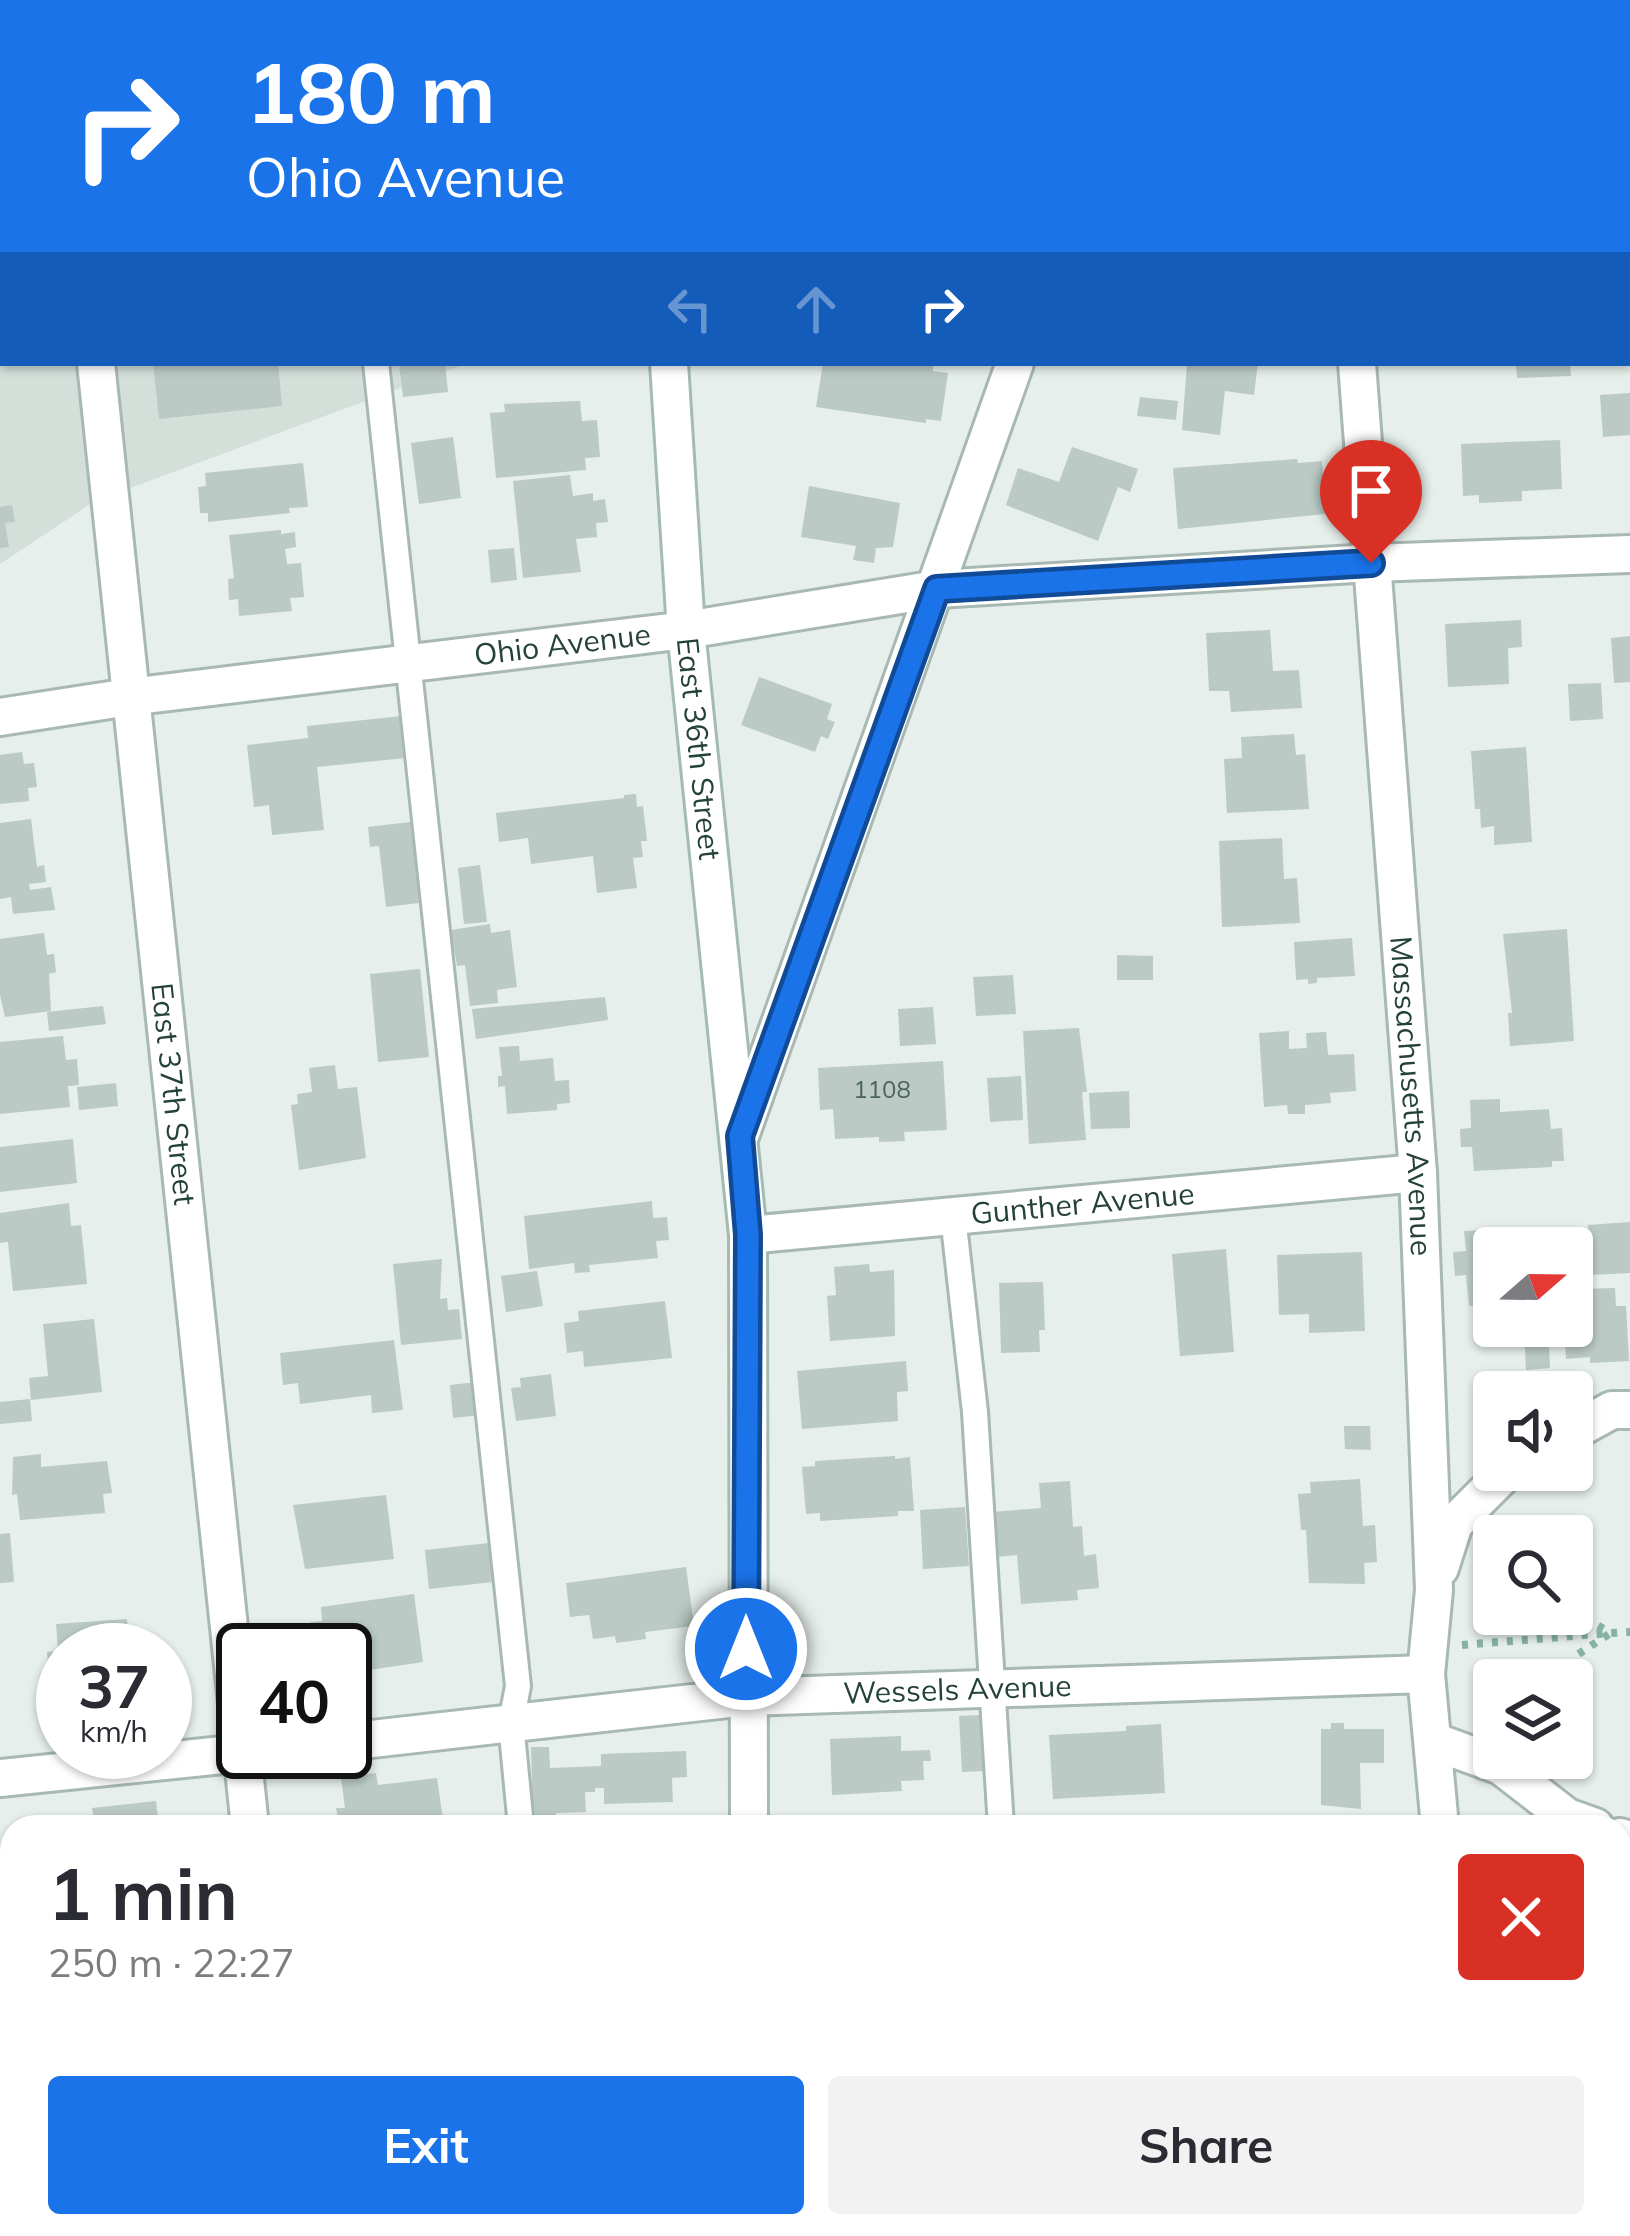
<!DOCTYPE html>
<html lang="en">
<head>
<meta charset="utf-8">
<style>
  body { margin:0; font-family:Mulish,sans-serif; background:#f2f2f3; color:#2b2b33; height:100vh; display:flex; flex-direction:column; font-size:45px; white-space:nowrap }
  * { box-sizing:border-box; margin:0 }
  p { font-size:39px; color:#7c7c81 }
  .icon { flex:none; width:66px; height:66px; fill:none; stroke:currentColor; stroke-width:2; stroke-linecap:round; stroke-linejoin:round }
  .map { position:relative; flex:1; overflow:hidden }
  .side { position:absolute; left:0px; top:1815px; width:1632px; height:423px; display:flex; flex-direction:column; background:#fff; border-radius:36px 36px 0 0; box-shadow:0 3px 9px #0004 }
  .side>* { flex:none }
  .hud { position:absolute; left:0px; top:0px; width:1632px; height:366px; box-shadow:0 3px 9px #0004; background:#1a73e8; color:#fff; overflow:hidden }
  .needle { width:78px; rotate:70deg }
  .tools { position:absolute; left:1473px; top:1227px; display:grid; gap:24px }
  .tools a { display:grid; place-items:center; width:120px; height:120px; border-radius:12px; background:#fff; box-shadow:0 3px 9px #0004; font-size:60px }
  .speed { position:absolute; left:36px; top:1623px; display:flex; gap:24px; font-size:60px; font-weight:700; text-align:center }
  .speed>* { display:grid; place-content:center; width:156px; height:156px; border-radius:50%; background:#fff; box-shadow:0 3px 9px #0004; line-height:1 }
  .speed small { font-size:30px; font-weight:400 }
  .speed .limit { border:6px solid #111; border-radius:18px; background:#fff; color:#111 }
  .pin { position:absolute; display:grid; place-items:center; width:102px; height:102px; color:#fff; margin:-123px -51px; border-radius:50% 50% 50% 0; rotate:-45deg; box-shadow:0 0 12px #0007 }
  .pin .icon { rotate:45deg }
  .me { position:absolute; width:132px; margin:-66px; rotate:0deg; stroke-linejoin:round; filter:drop-shadow(0 0 9px #0008) }
  .turn { display:flex; align-items:center; gap:42px; height:252px; padding:0 48px; font-size:54px }
  .turn .icon { width:156px; height:156px; stroke-width:2.5 }
  .turn b { display:block; font-size:84px; line-height:102px }
  .lanes { display:flex; align-items:center; height:114px; padding:0 48px; background:#0003; justify-content:center; gap:60px; direction:ltr }
  .lanes .off { opacity:.35 }
  .round { display:grid; place-items:center; flex:none; width:126px; height:126px; border-radius:12px; background:#f2f2f3 }
  .head { display:flex; align-items:center; justify-content:space-between; height:204px; padding:0 48px }
  h1 { font-size:72px; font-weight:700; line-height:90px }
  .cta { display:flex; gap:24px; margin-top:auto; padding:24px 48px }
  .cta a { flex:1; height:138px; border-radius:12px; background:#1a73e8; color:#fff; font-size:48px; font-weight:700; line-height:138px; text-align:center }
  .cta a+a { background:#f2f2f3; color:#2b2b33 }
  .map>svg:first-child { display:block }
  .built { fill:#d4dfda }
  .building { fill:#bbcac4 }
  .lines { fill:none; stroke-linecap:round; stroke-linejoin:round }
  .lane-casing { stroke:#a8b8b2; stroke-width:30 }
  .street-casing { stroke:#a8b8b2; stroke-width:42 }
  .secondary-casing { stroke:#a4bbb3; stroke-width:42 }
  .path { stroke:#86b3a5; stroke-width:8; stroke-dasharray:6 9; stroke-linecap:butt }
  .lane { stroke:#fff; stroke-width:24 }
  .street { stroke:#fff; stroke-width:36 }
  .secondary { stroke:#fff; stroke-width:36 }
  .route-casing { stroke:#114b97; stroke-width:30 }
  .route { stroke:#1a73e8; stroke-width:21 }
  .labels { text-anchor:middle; stroke-width:9; stroke-linejoin:round; paint-order:stroke }
  .number-label { font-size:24px; fill:#4a645c }
  .street-label { font-size:30px; fill:#24423a; stroke:#f7fbf9 }
</style>
</head>
<body>
<div class="map">
<svg width="1630" height="2236" viewBox="0 0 1630 2236">
  <rect width="100%" height="100%" fill="#e6efeb"/>
  <g class="built">
    <path d="M 0,0 L 86,3 L 3,3 L 3,363 L 468,363 L 95,501 L 0,564 Z"/>
    <rect x="114" y="0" width="487" height="3"/>
  </g>
  <g class="building">
    <path d="M 153,363 L 278,363 L 282,406 L 159,419 Z"/>
    <path d="M 399,363 L 445,363 L 448,392 L 403,397 Z"/>
    <path d="M 823,363 L 933,365 L 933,371 L 948,373 L 941,421 L 926,419 L 926,423 L 816,407 Z"/>
    <path d="M 1187,363 L 1258,363 L 1254,395 L 1225,391 L 1220,435 L 1182,430 Z"/>
    <path d="M 1516,363 L 1570,363 L 1571,376 L 1517,378 Z"/>
    <path d="M 1630,393 L 1630,435 L 1603,437 L 1600,395 Z"/>
    <path d="M 1140,397 L 1178,401 L 1176,420 L 1137,416 Z"/>
    <path d="M 580,401 L 582,421 L 597,420 L 600,457 L 585,458 L 586,470 L 496,478 L 490,413 L 505,412 L 504,404 Z"/>
    <path d="M 453,437 L 461,498 L 419,504 L 411,443 Z"/>
    <path d="M 1560,440 L 1562,489 L 1522,491 L 1522,501 L 1479,503 L 1479,495 L 1463,496 L 1461,444 Z"/>
    <path d="M 1072,447 L 1138,469 L 1130,492 L 1118,487 L 1098,541 L 1006,505 L 1018,468 L 1059,482 Z"/>
    <path d="M 1297,459 L 1298,463 L 1322,461 L 1325,514 L 1178,529 L 1173,468 Z"/>
    <path d="M 303,463 L 308,507 L 289,508 L 290,513 L 208,522 L 208,513 L 200,513 L 198,487 L 206,486 L 205,473 Z"/>
    <path d="M 570,475 L 573,496 L 593,493 L 593,501 L 605,499 L 608,522 L 596,523 L 597,537 L 576,539 L 581,572 L 523,578 L 513,481 Z"/>
    <path d="M 809,486 L 900,503 L 893,547 L 876,548 L 874,563 L 853,560 L 856,546 L 801,537 Z"/>
    <path d="M 12,505 L 15,522 L 5,523 L 9,547 L 0,548 L 0,507 Z"/>
    <path d="M 281,530 L 281,534 L 295,532 L 296,547 L 285,549 L 287,564 L 301,563 L 304,597 L 290,598 L 292,611 L 239,616 L 238,599 L 229,600 L 228,579 L 234,578 L 229,535 Z"/>
    <path d="M 514,548 L 517,580 L 491,583 L 488,550 Z"/>
    <path d="M 1521,620 L 1522,647 L 1508,648 L 1509,684 L 1448,687 L 1445,624 Z"/>
    <path d="M 1270,630 L 1273,671 L 1299,670 L 1302,708 L 1231,712 L 1229,691 L 1209,691 L 1206,633 Z"/>
    <path d="M 1630,636 L 1630,682 L 1614,683 L 1611,638 Z"/>
    <path d="M 759,677 L 832,704 L 827,719 L 835,722 L 828,739 L 821,736 L 815,752 L 741,725 Z"/>
    <path d="M 1601,683 L 1603,719 L 1570,721 L 1568,684 Z"/>
    <path d="M 402,716 L 405,758 L 317,767 L 324,830 L 272,835 L 269,805 L 254,807 L 247,745 L 308,738 L 307,726 Z"/>
    <path d="M 1294,734 L 1296,755 L 1305,754 L 1309,809 L 1227,813 L 1224,759 L 1242,758 L 1241,737 Z"/>
    <path d="M 1526,747 L 1532,842 L 1494,845 L 1494,826 L 1481,828 L 1480,809 L 1475,809 L 1471,751 Z"/>
    <path d="M 22,752 L 24,764 L 34,763 L 37,787 L 28,788 L 29,801 L 0,804 L 0,755 Z"/>
    <path d="M 636,794 L 637,807 L 643,806 L 647,841 L 641,841 L 643,857 L 633,858 L 637,888 L 597,893 L 593,856 L 531,864 L 528,838 L 499,842 L 496,813 L 624,798 L 624,795 Z"/>
    <path d="M 31,819 L 37,867 L 44,865 L 46,882 L 29,884 L 30,890 L 51,887 L 55,910 L 13,914 L 11,897 L 0,899 L 0,823 Z"/>
    <path d="M 418,821 L 427,902 L 386,907 L 379,846 L 370,847 L 368,827 Z"/>
    <path d="M 1282,838 L 1284,879 L 1297,878 L 1300,923 L 1222,927 L 1219,841 Z"/>
    <path d="M 480,865 L 487,922 L 464,924 L 458,868 Z"/>
    <path d="M 490,924 L 491,933 L 510,930 L 517,987 L 497,990 L 498,1003 L 470,1006 L 465,965 L 457,966 L 451,930 Z"/>
    <path d="M 1567,929 L 1574,1041 L 1510,1046 L 1508,1013 L 1512,1013 L 1503,934 Z"/>
    <path d="M 44,933 L 47,955 L 54,954 L 56,972 L 49,974 L 51,1011 L 5,1017 L 0,995 L 0,939 Z"/>
    <path d="M 1352,938 L 1355,976 L 1317,978 L 1317,983 L 1308,984 L 1308,979 L 1296,980 L 1294,942 Z"/>
    <path d="M 1117,955 L 1153,956 L 1153,980 L 1117,980 Z"/>
    <path d="M 420,969 L 429,1057 L 378,1062 L 370,974 Z"/>
    <path d="M 1013,975 L 1016,1014 L 976,1016 L 973,977 Z"/>
    <path d="M 605,997 L 608,1020 L 476,1039 L 472,1009 Z"/>
    <path d="M 103,1006 L 106,1024 L 49,1031 L 47,1012 Z"/>
    <path d="M 933,1007 L 936,1044 L 900,1046 L 898,1009 Z"/>
    <path d="M 1079,1028 L 1087,1092 L 1082,1092 L 1086,1140 L 1029,1144 L 1023,1031 Z"/>
    <path d="M 1289,1031 L 1289,1049 L 1307,1048 L 1306,1033 L 1326,1032 L 1328,1055 L 1354,1054 L 1356,1091 L 1330,1093 L 1331,1103 L 1305,1105 L 1305,1114 L 1288,1114 L 1287,1105 L 1264,1107 L 1259,1033 Z"/>
    <path d="M 63,1036 L 66,1060 L 77,1059 L 79,1085 L 68,1086 L 70,1107 L 0,1114 L 0,1042 Z"/>
    <path d="M 519,1046 L 520,1061 L 553,1058 L 555,1081 L 569,1080 L 570,1103 L 557,1104 L 557,1110 L 507,1114 L 505,1086 L 498,1087 L 498,1076 L 502,1076 L 499,1047 Z"/>
    <path d="M 943,1061 L 947,1130 L 904,1132 L 905,1141 L 879,1142 L 879,1137 L 835,1139 L 833,1109 L 820,1110 L 818,1068 Z"/>
    <path d="M 335,1065 L 338,1089 L 357,1087 L 366,1158 L 299,1170 L 291,1105 L 298,1104 L 297,1094 L 312,1092 L 309,1068 Z"/>
    <path d="M 1021,1076 L 1023,1120 L 990,1122 L 987,1078 Z"/>
    <path d="M 116,1083 L 118,1106 L 79,1110 L 77,1087 Z"/>
    <path d="M 1129,1091 L 1130,1128 L 1091,1129 L 1089,1093 Z"/>
    <path d="M 1500,1099 L 1500,1112 L 1549,1109 L 1551,1129 L 1562,1128 L 1564,1161 L 1552,1161 L 1552,1167 L 1474,1171 L 1472,1147 L 1461,1147 L 1460,1129 L 1471,1128 L 1470,1100 Z"/>
    <path d="M 73,1139 L 77,1183 L 0,1192 L 0,1147 Z"/>
    <path d="M 652,1201 L 653,1218 L 667,1217 L 669,1240 L 656,1241 L 658,1258 L 589,1265 L 590,1272 L 575,1273 L 574,1263 L 529,1269 L 524,1216 Z"/>
    <path d="M 69,1203 L 71,1226 L 81,1225 L 87,1284 L 13,1291 L 8,1242 L 0,1243 L 0,1213 Z"/>
    <path d="M 1630,1222 L 1630,1273 L 1591,1275 L 1588,1225 Z"/>
    <path d="M 1517,1228 L 1518,1248 L 1494,1248 L 1494,1305 L 1469,1306 L 1466,1275 L 1455,1276 L 1453,1252 L 1466,1251 L 1464,1231 Z"/>
    <path d="M 1226,1249 L 1234,1352 L 1180,1356 L 1172,1254 Z"/>
    <path d="M 1362,1252 L 1365,1331 L 1309,1333 L 1309,1314 L 1279,1315 L 1277,1255 Z"/>
    <path d="M 442,1259 L 440,1299 L 447,1298 L 448,1310 L 459,1309 L 462,1339 L 401,1345 L 393,1264 Z"/>
    <path d="M 869,1264 L 870,1272 L 894,1270 L 895,1336 L 830,1341 L 827,1296 L 836,1295 L 834,1267 Z"/>
    <path d="M 537,1271 L 543,1306 L 506,1312 L 501,1276 Z"/>
    <path d="M 1043,1282 L 1045,1330 L 1039,1330 L 1040,1352 L 1001,1353 L 999,1283 Z"/>
    <path d="M 1615,1288 L 1616,1306 L 1626,1306 L 1629,1361 L 1590,1363 L 1590,1357 L 1566,1359 L 1564,1326 L 1572,1326 L 1572,1300 L 1583,1300 L 1583,1289 Z"/>
    <path d="M 665,1301 L 672,1358 L 584,1367 L 583,1351 L 567,1353 L 564,1323 L 579,1321 L 578,1311 Z"/>
    <path d="M 94,1319 L 102,1392 L 31,1400 L 29,1378 L 48,1376 L 43,1324 Z"/>
    <path d="M 1524,1326 L 1548,1326 L 1550,1368 L 1526,1370 Z"/>
    <path d="M 394,1340 L 403,1410 L 372,1413 L 371,1395 L 300,1404 L 298,1383 L 283,1385 L 280,1353 Z"/>
    <path d="M 906,1361 L 908,1391 L 897,1392 L 898,1421 L 802,1429 L 797,1371 Z"/>
    <path d="M 551,1374 L 556,1416 L 516,1421 L 511,1388 L 521,1387 L 520,1378 Z"/>
    <path d="M 477,1382 L 481,1415 L 453,1418 L 450,1385 Z"/>
    <path d="M 30,1399 L 32,1421 L 0,1424 L 0,1402 Z"/>
    <path d="M 1344,1426 L 1370,1426 L 1371,1450 L 1345,1449 Z"/>
    <path d="M 41,1454 L 41,1467 L 107,1461 L 112,1493 L 103,1494 L 105,1513 L 20,1520 L 17,1494 L 12,1495 L 13,1457 Z"/>
    <path d="M 895,1456 L 895,1459 L 910,1457 L 914,1511 L 898,1511 L 898,1516 L 820,1521 L 820,1513 L 806,1514 L 802,1467 L 815,1466 L 815,1461 Z"/>
    <path d="M 1360,1479 L 1363,1526 L 1375,1525 L 1377,1562 L 1364,1563 L 1365,1584 L 1309,1583 L 1306,1530 L 1301,1530 L 1298,1494 L 1311,1493 L 1310,1482 Z"/>
    <path d="M 1070,1481 L 1073,1527 L 1082,1526 L 1084,1556 L 1096,1554 L 1099,1588 L 1077,1590 L 1078,1600 L 1021,1604 L 1017,1555 L 996,1557 L 992,1512 L 1041,1508 L 1039,1483 Z"/>
    <path d="M 386,1495 L 394,1559 L 305,1569 L 293,1505 Z"/>
    <path d="M 965,1507 L 969,1566 L 923,1569 L 920,1510 Z"/>
    <path d="M 10,1533 L 14,1582 L 0,1583 L 0,1534 Z"/>
    <path d="M 489,1543 L 493,1582 L 429,1589 L 425,1550 Z"/>
    <path d="M 686,1567 L 694,1626 L 645,1632 L 646,1639 L 616,1643 L 615,1636 L 593,1639 L 589,1615 L 570,1617 L 566,1583 Z"/>
    <path d="M 414,1594 L 423,1662 L 370,1670 L 369,1659 L 345,1662 L 345,1650 L 314,1650 L 310,1622 L 322,1621 L 321,1607 Z"/>
    <path d="M 127,1619 L 130,1650 L 63,1650 L 63,1676 L 49,1677 L 47,1652 L 58,1651 L 56,1624 Z"/>
    <path d="M 980,1715 L 984,1771 L 962,1772 L 959,1716 Z"/>
    <path d="M 1331,1723 L 1344,1723 L 1344,1729 L 1384,1729 L 1384,1763 L 1360,1763 L 1361,1809 L 1321,1805 L 1321,1729 L 1331,1729 Z"/>
    <path d="M 1161,1724 L 1165,1793 L 1053,1799 L 1049,1735 L 1126,1731 L 1126,1726 Z"/>
    <path d="M 901,1736 L 901,1751 L 930,1750 L 931,1761 L 923,1761 L 924,1780 L 901,1781 L 902,1791 L 832,1795 L 830,1739 Z"/>
    <path d="M 531,1747 L 549,1747 L 550,1768 L 601,1766 L 601,1754 L 686,1751 L 687,1777 L 672,1778 L 673,1802 L 604,1804 L 604,1788 L 595,1788 L 595,1792 L 585,1792 L 586,1812 L 556,1813 L 556,1827 L 533,1827 Z"/>
    <path d="M 376,1773 L 378,1785 L 437,1778 L 444,1827 L 339,1824 L 336,1808 L 345,1808 L 341,1778 Z"/>
    <path d="M 156,1801 L 159,1827 L 76,1827 L 75,1823 L 94,1820 L 92,1808 Z"/>
    <path d="M 1620,1915 L 1630,1915 L 1630,2000 L 1621,2000 Z"/>
    <path d="M 12,1987 L 12,2039 L 2,2041 L 0,1989 Z"/>
    <rect x="1620" y="2114" width="10" height="51"/>
    <path d="M 1630,2211 L 1630,2236 L 1548,2236 L 1547,2230 L 1560,2226 L 1620,2226 L 1620,2212 Z"/>
    <path d="M 578,2226 L 607,2226 L 607,2236 L 579,2236 Z"/>
    <path d="M 611,2226 L 682,2226 L 683,2236 L 611,2236 Z"/>
    <path d="M 857,2226 L 990,2226 L 989,2236 L 857,2236 Z"/>
    <path d="M 1103,2226 L 1200,2226 L 1201,2236 L 1103,2236 Z"/>
    <path d="M 1205,2226 L 1256,2226 L 1257,2236 L 1205,2236 Z"/>
    <path d="M 1325,2226 L 1432,2226 L 1432,2236 L 1326,2236 Z"/>
  </g>
  <g class="lines">
    <g class="lane-casing">
      <g id="lane">
        <path d="M 299,0 L 301,3"/>
        <path d="M 553,3 L 646,1"/>
        <path d="M 0,199 L 3,204"/>
        <path d="M 376,363 L 518,1686 L 511,1723 L 521,1827"/>
        <path d="M 953,1216 L 975,1412 L 1001,1827"/>
        <path d="M 557,2226 L 558,2236"/>
      </g>
    </g>
    <g class="street-casing">
      <g id="street">
        <path d="M 76,0 L 76,3"/>
        <path d="M 1331,0 L 1331,3"/>
        <path d="M 1070,3 L 1070,0"/>
        <path id="s1" d="M 96,363 L 250,1827"/>
        <path id="s2" d="M 1357,363 L 1418,1173 L 1434,1590 L 1426,1674 L 1440,1827"/>
        <path id="s3" d="M 0,717 L 129,697 L 686,630 L 937,589 L 1371,563 L 1630,554"/>
        <path d="M 740,1136 L 1015,363"/>
        <path id="s4" d="M 748,1235 L 1418,1173"/>
        <path d="M 1572,1432 L 1612,1410 L 1630,1410"/>
        <path d="M 1440,1568 L 1454,1524 L 1508,1470"/>
        <path d="M 1433,1741 L 1501,1766 L 1567,1817 L 1595,1827"/>
        <path id="s5" d="M 345,1742 L 746,1697 L 1426,1674"/>
        <path d="M 0,1778 L 252,1752"/>
        <path d="M 1620,1837 L 1630,1840"/>
        <path d="M 289,2226 L 290,2236"/>
        <path d="M 1472,2226 L 1472,2236"/>
      </g>
    </g>
    <g class="secondary-casing">
      <g id="secondary">
        <path d="M 646,0 L 646,3"/>
        <path d="M 343,3 L 348,0"/>
        <path d="M 0,225 L 3,223"/>
        <path id="s6" d="M 669,363 L 686,630 L 748,1235 L 749,1827"/>
        <path d="M 753,2236 L 753,2226"/>
      </g>
    </g>
    <g class="path">
      <path d="M 1572,1549 L 1584,1540"/>
      <path d="M 1572,1611 L 1611,1633 L 1630,1632"/>
      <path d="M 1462,1645 L 1611,1633"/>
      <path d="M 1564,1680 L 1577,1655 L 1609,1634"/>
    </g>
    <use href="#lane" class="lane"/>
    <use href="#street" class="street"/>
    <use href="#secondary" class="secondary"/>
  </g>
  <g class="lines">
    <g class="route-casing">
      <path id="route" d="M 746,1649 L 748,1235 L 740,1136 L 937,589 L 1371,563"/>
    </g>
    <use href="#route" class="route"/>
  </g>
  <g class="labels">
    <g class="number-label">
      <text x="882" y="1098">1108</text>
    </g>
    <g class="street-label">
      <text dy="10" stroke="none"><textPath href="#s3" startOffset="567">Ohio Avenue</textPath></text>
      <text dy="10" stroke="none"><textPath href="#s6" startOffset="387">East 36th Street</textPath></text>
      <text dy="10" stroke="none"><textPath href="#s1" startOffset="735">East 37th Street</textPath></text>
      <text dy="10" stroke="none"><textPath href="#s2" startOffset="735">Massachusetts Avenue</textPath></text>
      <text dy="10" stroke="none"><textPath href="#s4" startOffset="336">Gunther Avenue</textPath></text>
      <text dy="10" stroke="none"><textPath href="#s5" startOffset="615">Wessels Avenue</textPath></text>
    </g>
  </g>
</svg>
<div class="tools">
<a><svg class="needle" viewBox="-14 -14 28 28"><path d="M0-13l5 13h-10z" fill="#e53935"/><path d="M0 13l5-13h-10z" fill="#7c7c81"/></svg></a>
<a><svg class="icon" aria-label="sound" viewBox="0 0 24 24"><path d="M4 9h4l5-4v14l-5-4H4zM17 9q2 3 0 6"/></svg></a>
<a><svg class="icon" aria-label="search" viewBox="0 0 24 24"><circle cx="10" cy="10" r="6"/><path d="M15 15l6 6"/></svg></a>
<a><svg class="icon" aria-label="layers" viewBox="0 0 24 24"><path d="M12 4l9 5-9 5-9-5zM3 14l9 5 9-5"/></svg></a>
</div>
<div class="speed"><div>37<small>km/h</small></div><div class="limit">40</div></div>
<div class="pin" style="left:1371px;top:563px;background:#d93025"><svg class="icon" aria-label="arrive" viewBox="0 0 24 24"><path d="M6 21V4h12l-3 4 3 4H6"/></svg></div>
<svg class="me" style="left:746px;top:1649px" viewBox="-20 -20 40 40"><circle r="17" fill="#1a73e8" stroke="#fff" stroke-width="3"/><path d="M0-11L8 9 0 5-8 9z" fill="#fff"/></svg>
<div class="hud">
<div class="turn"><svg class="icon" aria-label="right" viewBox="0 0 24 24"><path d="M7 20v-9h11M14 6l5 5-5 5"/></svg><div><b>180 m</b>Ohio Avenue</div></div>
<div class="lanes"><svg class="icon off" aria-label="left" viewBox="0 0 24 24"><path d="M17 20v-9H6M10 6l-5 5 5 5"/></svg><svg class="icon off" aria-label="ahead" viewBox="0 0 24 24"><path d="M12 20V5M6 11l6-6 6 6"/></svg><svg class="icon" aria-label="right" viewBox="0 0 24 24"><path d="M7 20v-9h11M14 6l5 5-5 5"/></svg></div>
</div>
<section class="side">
<div class="head"><div><h1>1 min</h1><p>250 m · 22:27</p></div><a class="round" style="background:#d93025;color:#fff"><svg class="icon" aria-label="close" viewBox="0 0 24 24"><path d="M6 6l12 12M18 6L6 18"/></svg></a></div>
<div class="cta"><a>Exit</a><a>Share</a></div>
</section>
</div>
</body>
</html>
